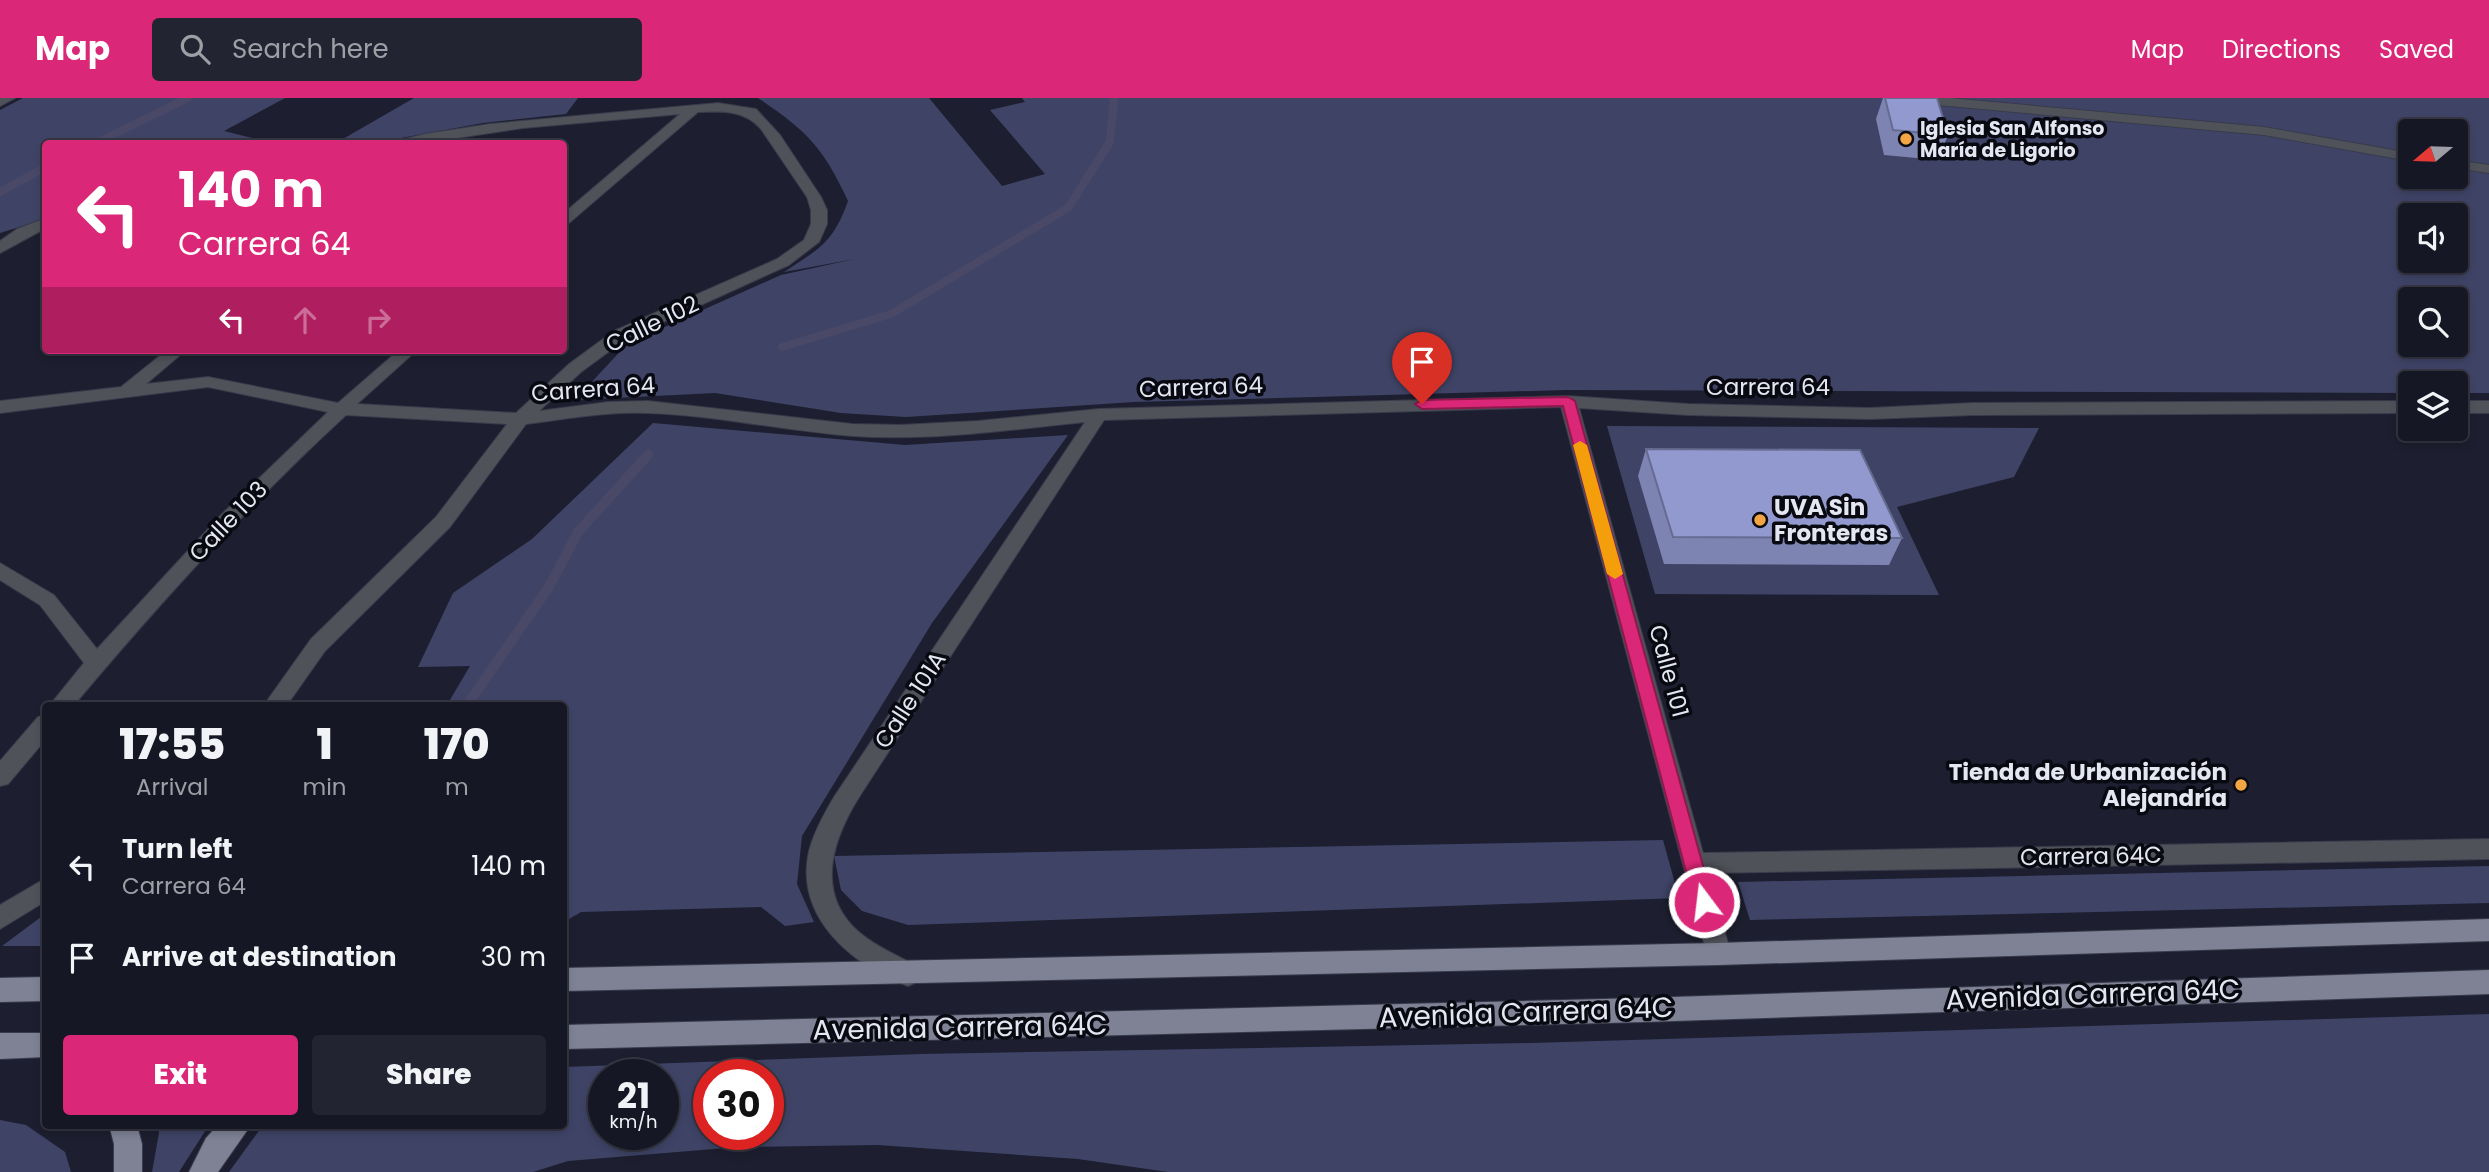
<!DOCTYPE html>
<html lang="en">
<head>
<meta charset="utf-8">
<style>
  body { margin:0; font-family:Poppins,sans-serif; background:#232431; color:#f1f3f6; height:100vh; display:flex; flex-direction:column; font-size:26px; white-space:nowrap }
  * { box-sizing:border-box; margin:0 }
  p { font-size:23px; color:#9e9fa6 }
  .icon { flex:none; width:38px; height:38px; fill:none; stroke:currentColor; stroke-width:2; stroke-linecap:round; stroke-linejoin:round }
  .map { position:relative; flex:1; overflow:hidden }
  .details { position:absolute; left:42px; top:604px; width:525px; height:427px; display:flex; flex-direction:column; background:#161724; border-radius:7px; box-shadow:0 4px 10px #0003,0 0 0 2px #353641 }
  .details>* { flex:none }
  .top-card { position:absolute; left:42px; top:42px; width:525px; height:214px; border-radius:7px; box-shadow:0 4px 10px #0003,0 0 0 2px #353641; background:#db2777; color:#fff; overflow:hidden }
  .needle { width:46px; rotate:251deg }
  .tools { position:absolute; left:2398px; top:21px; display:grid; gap:14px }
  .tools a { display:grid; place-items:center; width:70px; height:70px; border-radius:7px; background:#161724; box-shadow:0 4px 10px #0003,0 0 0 2px #353641; font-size:35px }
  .speed { position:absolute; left:588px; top:961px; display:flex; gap:14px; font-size:35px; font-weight:700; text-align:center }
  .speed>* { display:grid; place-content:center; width:91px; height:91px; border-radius:50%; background:#161724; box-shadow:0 4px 10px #0003,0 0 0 2px #353641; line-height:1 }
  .speed small { font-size:18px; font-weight:400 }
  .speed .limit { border:10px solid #d22; background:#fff; color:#111 }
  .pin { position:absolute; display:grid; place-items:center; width:60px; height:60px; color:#fff; margin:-72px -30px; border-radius:50% 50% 50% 0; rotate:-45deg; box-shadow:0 0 7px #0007 }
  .pin .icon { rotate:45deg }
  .me { position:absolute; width:77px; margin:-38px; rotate:345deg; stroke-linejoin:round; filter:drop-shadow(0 0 5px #0008) }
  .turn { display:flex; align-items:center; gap:24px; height:147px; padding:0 21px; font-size:32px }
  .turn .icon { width:91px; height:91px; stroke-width:2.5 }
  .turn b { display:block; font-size:49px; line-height:60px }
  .lanes { display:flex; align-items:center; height:66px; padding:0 21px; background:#0003; justify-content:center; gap:35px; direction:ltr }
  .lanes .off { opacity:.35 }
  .eta { display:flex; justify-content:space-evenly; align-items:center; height:119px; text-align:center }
  .eta b { font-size:42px; font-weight:800; line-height:49px }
  .primary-button { display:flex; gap:14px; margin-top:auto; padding:14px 21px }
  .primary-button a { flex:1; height:80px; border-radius:7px; background:#db2777; color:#fff; font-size:28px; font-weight:800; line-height:80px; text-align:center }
  .primary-button a+a { background:#232431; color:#f1f3f6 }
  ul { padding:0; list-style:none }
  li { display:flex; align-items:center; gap:21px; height:91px; padding:0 21px }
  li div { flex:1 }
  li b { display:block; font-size:26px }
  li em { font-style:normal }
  header { display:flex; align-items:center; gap:42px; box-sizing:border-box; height:98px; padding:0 35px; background:#db2777; color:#fff }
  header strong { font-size:33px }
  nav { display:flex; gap:38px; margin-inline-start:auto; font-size:24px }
  .search { width:490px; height:63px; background:#232431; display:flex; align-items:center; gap:18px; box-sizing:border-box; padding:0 24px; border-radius:7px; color:#9e9fa6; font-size:26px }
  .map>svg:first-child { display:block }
  .green { fill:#3f4467; fill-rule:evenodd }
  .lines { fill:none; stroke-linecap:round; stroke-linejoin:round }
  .stream-far1 { stroke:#4a4867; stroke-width:8 }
  .stream { stroke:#4a4867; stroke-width:10 }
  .minor-casing { stroke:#393b4b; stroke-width:2 }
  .primary-casing { stroke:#393b4b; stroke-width:2 }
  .minor { fill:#50525a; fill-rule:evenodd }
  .primary { fill:#7f8295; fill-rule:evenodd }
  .wall { fill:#7e84b1 }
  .building { fill:#9299ce; stroke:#666b90; stroke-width:2 }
  .route { fill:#db2777; stroke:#8e194d; stroke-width:2 }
  .slow { fill:#f59e0b }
  .poi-dot { fill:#f3a443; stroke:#080911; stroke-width:2.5 }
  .labels { text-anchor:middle; stroke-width:7; stroke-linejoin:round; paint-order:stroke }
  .far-poi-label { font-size:19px; font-weight:bold; fill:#e4e6f2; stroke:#080911; text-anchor:start }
  .street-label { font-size:23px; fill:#e4e6f2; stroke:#080911 }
  .poi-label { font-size:23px; font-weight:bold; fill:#e4e6f2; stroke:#080911; text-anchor:start }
  .near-street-label { font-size:28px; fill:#e4e6f2; stroke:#080911 }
</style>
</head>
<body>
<header>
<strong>Map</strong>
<div class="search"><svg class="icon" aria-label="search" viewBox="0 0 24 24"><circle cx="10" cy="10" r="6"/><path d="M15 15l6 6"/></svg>Search here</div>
<nav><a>Map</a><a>Directions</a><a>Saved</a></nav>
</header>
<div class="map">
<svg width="2489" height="1074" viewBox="0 0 2489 1074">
  <rect width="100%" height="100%" fill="#1d1f30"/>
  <g class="green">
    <path d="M 23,0 L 285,0 L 224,33 L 272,45 L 46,46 L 45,121 L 0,135 L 0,12 Z"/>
    <path d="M 414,0 L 578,0 L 566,16 L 483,25 L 374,45 L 336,45 Z"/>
    <path d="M 758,0 L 929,0 L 1002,88 L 1045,76 L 990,12 L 1025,4 L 1022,0 L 2489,0 L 2489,295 L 2455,295 L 2455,285 L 2410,285 L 2410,295 L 1566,292 L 1134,304 L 906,319 L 841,315 L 715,295 L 575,302 L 627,246 L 781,177 L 855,161 L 784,174 C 819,151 833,145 848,103 C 823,49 807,33 758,0 ZM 2410,33 L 2455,33 L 2455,79 L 2410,79 ZM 2410,117 L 2455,117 L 2455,163 L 2410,163 ZM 2410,201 L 2455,201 L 2455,247 L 2410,247 Z"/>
    <path d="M 653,325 L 905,347 L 1068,337 L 932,525 L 802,738 L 797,786 L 814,824 L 785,828 L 761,809 L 581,814 L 564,824 L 564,607 L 447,607 L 470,568 L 418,569 L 453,495 L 532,441 Z"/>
    <path d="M 1607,328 L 2039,330 L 2014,379 L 1897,409 L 1939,497 L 1655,496 Z"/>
    <path d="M 1663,742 L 1679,800 L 908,827 L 862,813 L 841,792 L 834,758 Z"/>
    <path d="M 2489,768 L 2489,805 L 1750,822 L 1738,784 Z"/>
    <path d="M 45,816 L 45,848 L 2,848 Z"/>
    <path d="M 2489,916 L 2489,1074 L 1168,1074 L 1078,1061 L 878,1047 L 738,1049 L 568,1063 L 533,1074 L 229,1074 L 263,1027 L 564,1027 L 564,969 L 921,956 L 1532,945 ZM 663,976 L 663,1036 L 604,1036 L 604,976 ZM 768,976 L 768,1036 L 709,1036 L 709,976 Z"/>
    <path d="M 0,1022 L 26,1027 L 65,1054 L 71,1074 L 0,1074 Z"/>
    <path d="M 158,1027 L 209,1027 L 179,1074 L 152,1074 L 159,1035 Z"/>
  </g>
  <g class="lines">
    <g class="stream-far1">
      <path d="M 94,46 L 188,0"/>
      <path d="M 0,94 L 46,69"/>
      <path d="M 782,249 L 891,216 L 1068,110 L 1110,44 L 1114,0"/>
    </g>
    <path class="stream" d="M 467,607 L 549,489 L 578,434 L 648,357"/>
    <g class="minor-casing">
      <g id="minor">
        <path d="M 0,0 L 15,0 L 0,8 Z"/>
        <path d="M 1898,0 L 1949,0 L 2264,29 L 2410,55 L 2410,63 L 2264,37 L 1905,4 Z"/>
        <path d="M 718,5 L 756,11 L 780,37 L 821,99 L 827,112 L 827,126 L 819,144 L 789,167 L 626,241 L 581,274 L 539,313 L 608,304 L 648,303 L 852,326 L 900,327 L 978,323 L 1099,311 L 1568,298 L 1688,306 L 1870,310 L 1973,305 L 2410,303 L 2410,315 L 1973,317 L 1870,321 L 1688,317 L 1579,310 L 1703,755 L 2489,741 L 2489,761 L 1708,775 L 1731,856 L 1727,864 L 1718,867 L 1709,864 L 1561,309 L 1104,322 L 861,696 C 833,740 813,795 860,835 C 877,849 898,858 917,868 L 921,876 L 917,884 L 908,888 C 853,867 794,820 809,753 C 814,734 824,716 834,699 L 1085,324 C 1008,332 930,343 853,338 C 784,333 716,317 647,315 C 606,313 566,321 526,326 L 450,429 L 325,553 L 287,607 L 264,607 L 311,541 L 436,419 L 507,326 L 346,317 C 248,407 159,506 74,607 L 50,607 L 84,565 L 40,507 L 0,482 L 0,465 L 54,497 L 97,551 L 221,417 L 328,314 L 208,289 L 0,315 L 0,303 L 121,289 L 167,252 L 186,252 L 146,286 L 208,279 L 338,305 L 399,252 L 417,252 L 357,306 L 516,315 L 569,266 L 614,233 L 777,161 L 804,142 L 811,126 L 811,112 L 807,99 L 761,31 C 744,12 723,13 698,14 L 569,125 L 564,127 L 564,115 L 680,16 L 523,30 L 417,46 L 385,46 L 425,36 L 490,26 Z"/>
        <path d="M 2455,62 L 2489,67 L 2489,75 L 2455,70 Z"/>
        <path d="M 46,120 L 46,130 L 0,155 L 0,143 L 17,131 Z"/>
        <rect x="2455" y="303" width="34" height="12"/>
        <path d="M 46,617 L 46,641 L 8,686 L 0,688 L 0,663 L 38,619 Z"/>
        <path d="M 46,780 L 46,803 L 0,831 L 0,807 Z"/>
      </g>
    </g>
    <g class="primary-casing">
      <g id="primary">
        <path d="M 2489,821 L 2489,843 L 1718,867 L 564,893 L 564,870 L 1718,845 Z"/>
        <path d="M 2489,872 L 2489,896 L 1643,924 L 564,951 L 564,927 L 1643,900 Z"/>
        <path d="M 46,879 L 46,903 L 0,904 L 0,880 Z"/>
        <path d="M 0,935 L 46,935 L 46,959 L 0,961 Z"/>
        <path d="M 109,1027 L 137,1027 L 142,1046 L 142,1074 L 114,1074 L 114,1046 Z"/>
        <path d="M 218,1027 L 251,1027 L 218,1074 L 189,1074 L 206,1040 Z"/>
      </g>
    </g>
    <use href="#minor" class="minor"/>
    <use href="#primary" class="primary"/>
  </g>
  <g class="wall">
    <path d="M 1883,0 L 1937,0 L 1948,37 L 1938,62 L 1884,57 L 1876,21 Z"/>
    <path d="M 1646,351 L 1902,440 L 1889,467 L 1664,466 L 1638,378 Z"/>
  </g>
  <g class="building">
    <path d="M 1885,0 L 1937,0 L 1948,37 L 1893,32 Z"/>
    <path d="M 1646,351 L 1860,352 L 1902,440 L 1673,439 Z"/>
  </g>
  <path class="route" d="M 1568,299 L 1575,303 L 1713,804 L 1710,809 L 1704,812 L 1697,809 L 1694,804 L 1563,308 L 1422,311 L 1415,306 L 1422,302 Z"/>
  <path class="slow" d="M 1580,343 L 1587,347 L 1623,476 L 1615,481 L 1607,476 L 1573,347 Z"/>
  <g class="poi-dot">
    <circle cx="1906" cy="41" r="7"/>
    <circle cx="1760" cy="422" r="7"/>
    <circle cx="2241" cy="687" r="7"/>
  </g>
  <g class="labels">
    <g class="far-poi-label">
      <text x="1920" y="37">Iglesia San Alfonso<tspan x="1920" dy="22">María de Ligorio</tspan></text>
    </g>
    <g class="street-label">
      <text transform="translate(652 226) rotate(-26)" y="8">Calle 102</text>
      <text transform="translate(1201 289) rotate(-2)" y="8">Carrera 64</text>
      <text x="1768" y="297">Carrera 64</text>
      <text transform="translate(593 291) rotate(-4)" y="8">Carrera 64</text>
      <text transform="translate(228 423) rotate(-46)" y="8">Calle 103</text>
      <text transform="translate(1669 573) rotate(75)" y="8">Calle 101</text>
      <text transform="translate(910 602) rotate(-57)" y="8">Calle 101A</text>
      <text transform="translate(2091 758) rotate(-1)" y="8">Carrera 64C</text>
    </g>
    <g class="poi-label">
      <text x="1774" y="417">UVA Sin<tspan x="1774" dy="26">Fronteras</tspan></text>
      <text x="2227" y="682" text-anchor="end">Tienda de Urbanización<tspan x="2227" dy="26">Alejandría</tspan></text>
    </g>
    <g class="near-street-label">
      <text transform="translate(2093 896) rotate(-2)" y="10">Avenida Carrera 64C</text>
      <text transform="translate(1526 914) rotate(-2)" y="10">Avenida Carrera 64C</text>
      <text transform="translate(960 929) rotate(-1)" y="10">Avenida Carrera 64C</text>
    </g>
  </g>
</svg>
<div class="tools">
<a><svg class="needle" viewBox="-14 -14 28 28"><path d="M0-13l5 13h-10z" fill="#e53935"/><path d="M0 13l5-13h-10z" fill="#9e9fa6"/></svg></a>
<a><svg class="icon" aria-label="sound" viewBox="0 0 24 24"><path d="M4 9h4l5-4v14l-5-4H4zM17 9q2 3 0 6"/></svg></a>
<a><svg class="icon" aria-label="search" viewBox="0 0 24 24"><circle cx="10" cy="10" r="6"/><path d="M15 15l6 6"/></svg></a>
<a><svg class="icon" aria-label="layers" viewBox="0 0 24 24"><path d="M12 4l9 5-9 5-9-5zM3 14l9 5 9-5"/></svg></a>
</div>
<div class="speed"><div>21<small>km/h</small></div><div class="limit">30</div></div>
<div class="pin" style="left:1422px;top:306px;background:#d93025"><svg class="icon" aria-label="arrive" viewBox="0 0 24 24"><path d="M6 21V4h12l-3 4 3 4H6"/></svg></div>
<svg class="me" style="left:1704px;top:804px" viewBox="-20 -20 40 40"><circle r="17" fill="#db2777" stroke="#fff" stroke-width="3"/><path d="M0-11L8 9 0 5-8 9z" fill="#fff"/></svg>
<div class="top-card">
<div class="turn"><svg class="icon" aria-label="left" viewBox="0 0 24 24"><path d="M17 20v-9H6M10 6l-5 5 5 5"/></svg><div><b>140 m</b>Carrera 64</div></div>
<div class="lanes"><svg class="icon" aria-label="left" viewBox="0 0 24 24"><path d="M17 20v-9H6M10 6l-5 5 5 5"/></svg><svg class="icon off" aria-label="ahead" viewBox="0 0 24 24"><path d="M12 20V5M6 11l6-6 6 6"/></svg><svg class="icon off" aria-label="right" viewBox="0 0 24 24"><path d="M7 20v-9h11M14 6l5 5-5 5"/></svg></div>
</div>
<section class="details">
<div class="eta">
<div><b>17:55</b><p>Arrival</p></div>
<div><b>1</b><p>min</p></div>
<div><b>170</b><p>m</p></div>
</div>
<ul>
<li><svg class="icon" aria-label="left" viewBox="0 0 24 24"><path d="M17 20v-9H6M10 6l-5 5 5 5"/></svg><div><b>Turn left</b><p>Carrera 64</p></div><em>140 m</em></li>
<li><svg class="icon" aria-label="arrive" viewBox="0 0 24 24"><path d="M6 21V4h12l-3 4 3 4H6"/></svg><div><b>Arrive at destination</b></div><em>30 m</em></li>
</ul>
<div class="primary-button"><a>Exit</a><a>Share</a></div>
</section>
</div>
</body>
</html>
